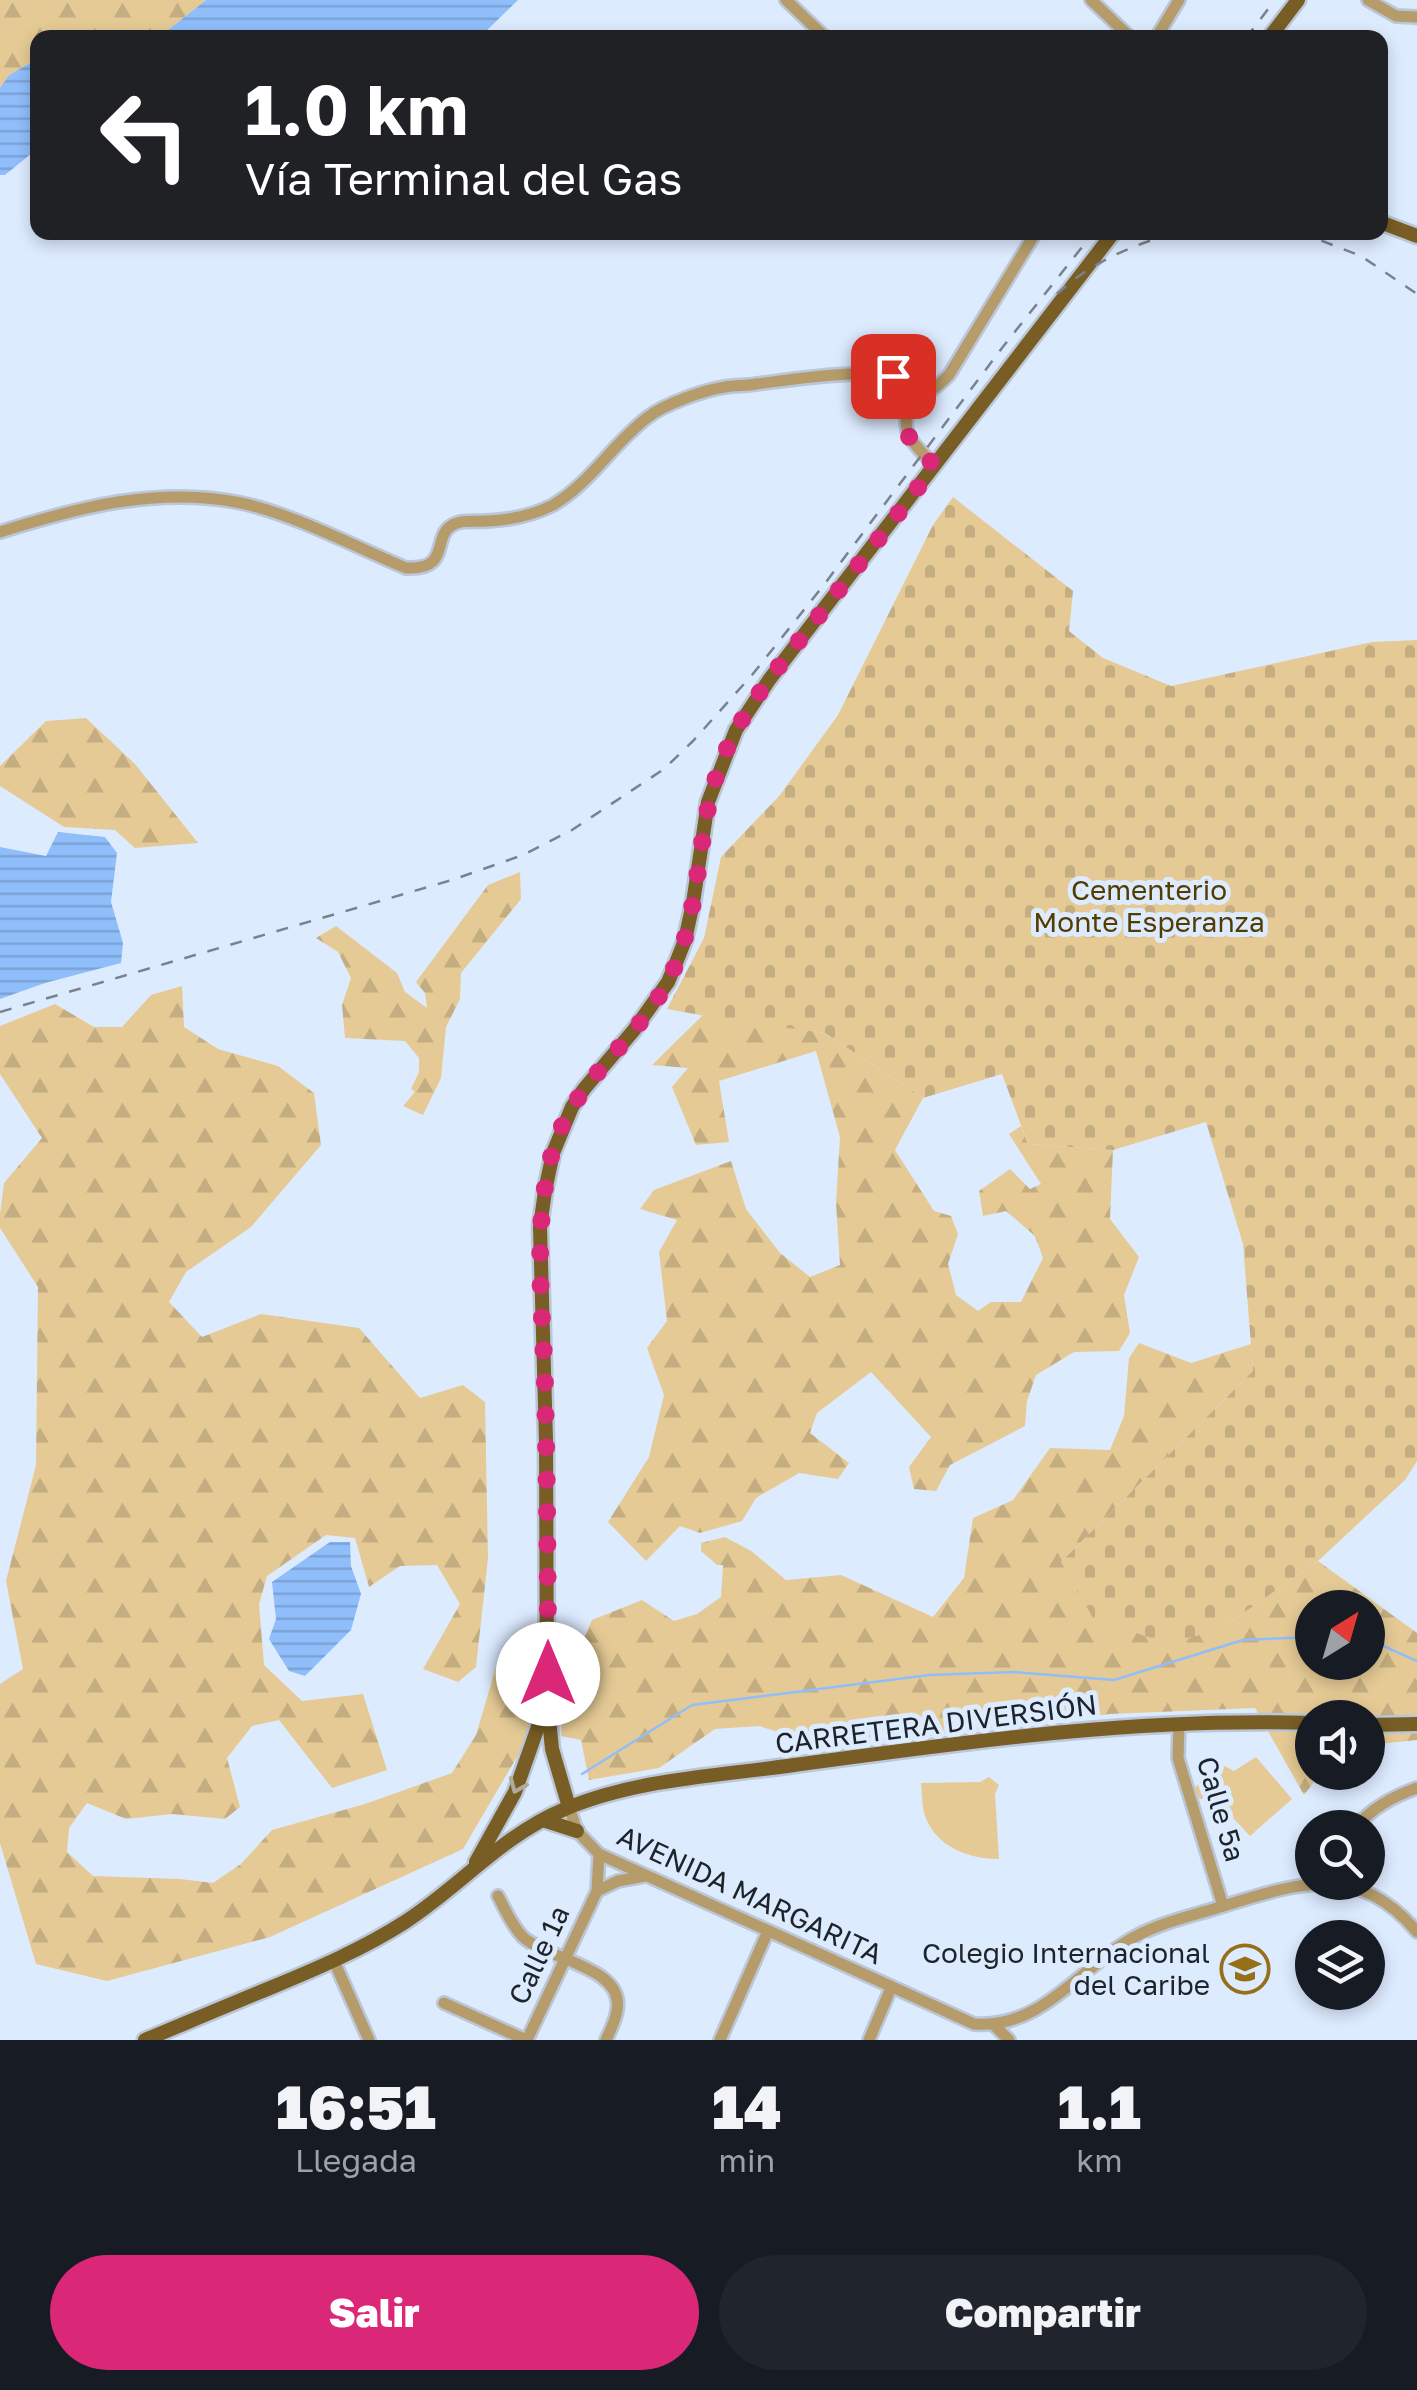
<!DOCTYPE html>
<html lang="es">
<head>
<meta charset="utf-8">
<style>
  body { margin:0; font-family:"Golos Text",sans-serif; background:#20242c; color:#f1f3f6; height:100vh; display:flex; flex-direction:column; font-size:38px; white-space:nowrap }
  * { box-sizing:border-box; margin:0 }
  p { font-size:32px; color:#9ea1a6 }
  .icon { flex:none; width:55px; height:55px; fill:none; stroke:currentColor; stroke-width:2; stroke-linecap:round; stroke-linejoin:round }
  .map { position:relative; height:2040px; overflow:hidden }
  .side { display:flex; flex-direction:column; background:#171b24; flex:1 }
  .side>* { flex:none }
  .banner { position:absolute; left:30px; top:30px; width:1358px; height:210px; border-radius:20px; box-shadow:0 5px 15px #0003; background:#202124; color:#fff; overflow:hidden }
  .needle { width:65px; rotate:37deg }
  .fabs { position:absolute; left:1295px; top:1590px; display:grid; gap:20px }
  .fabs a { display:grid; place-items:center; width:90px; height:90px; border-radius:50%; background:#171b24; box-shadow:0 5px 15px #0003; font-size:50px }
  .pin { position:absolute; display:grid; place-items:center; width:85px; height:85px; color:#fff; margin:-42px; border-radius:20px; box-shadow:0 5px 15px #0006 }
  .me { position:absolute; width:110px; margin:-55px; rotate:0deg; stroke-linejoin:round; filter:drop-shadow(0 0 8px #0008) }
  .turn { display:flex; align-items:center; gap:35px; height:210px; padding:0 50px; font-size:45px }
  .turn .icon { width:130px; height:130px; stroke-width:2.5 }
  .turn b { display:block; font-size:70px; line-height:85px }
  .eta { display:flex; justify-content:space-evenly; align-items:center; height:170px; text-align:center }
  .eta b { font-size:60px; font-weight:800; line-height:70px }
  .action { display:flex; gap:20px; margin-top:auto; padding:20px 50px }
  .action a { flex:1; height:115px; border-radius:60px; background:#db2777; color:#fff; font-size:40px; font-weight:800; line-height:115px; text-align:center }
  .action a+a { background:#20242c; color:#f1f3f6 }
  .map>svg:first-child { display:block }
  .forest { fill:url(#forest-firs); fill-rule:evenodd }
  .cemetery { fill:url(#cemetery-stones) }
  .garden { fill:#e5ca95 }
  .water { fill:url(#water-rules) }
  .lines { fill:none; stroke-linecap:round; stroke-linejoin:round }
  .stream { stroke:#90befb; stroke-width:2.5 }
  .minor-casing { stroke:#bbc7d9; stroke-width:16 }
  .major-casing { stroke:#bbc7d9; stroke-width:19 }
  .minor { stroke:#b59c6a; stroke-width:11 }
  .major { stroke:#785d24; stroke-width:14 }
  .rail { stroke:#798390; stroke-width:2.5; stroke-dasharray:12 12; stroke-linecap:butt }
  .oneway { stroke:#b0ab9c }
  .route { stroke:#db2777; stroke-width:18; stroke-dasharray:0 32.4 }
  .labels { text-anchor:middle; stroke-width:10; stroke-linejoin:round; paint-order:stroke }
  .park-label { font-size:28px; fill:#543c00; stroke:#ddebff }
  .street-label { font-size:28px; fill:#1e232a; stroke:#ddebff }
  .poi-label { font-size:28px; fill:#1e232a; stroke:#ddebff; text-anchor:end }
</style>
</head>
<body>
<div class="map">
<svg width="1417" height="2040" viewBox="0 0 1417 2040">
  <defs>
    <pattern id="forest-firs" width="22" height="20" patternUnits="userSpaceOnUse" patternTransform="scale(2.5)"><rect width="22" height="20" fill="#e5ca95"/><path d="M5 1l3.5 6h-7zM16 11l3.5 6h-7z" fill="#c4ad81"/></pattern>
    <pattern id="cemetery-stones" width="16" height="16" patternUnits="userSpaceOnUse" patternTransform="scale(2.5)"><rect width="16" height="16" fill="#e5ca95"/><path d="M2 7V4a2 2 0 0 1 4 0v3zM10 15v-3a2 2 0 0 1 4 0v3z" fill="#c4ad81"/></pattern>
    <pattern id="water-rules" width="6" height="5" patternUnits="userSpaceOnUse" patternTransform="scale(2.5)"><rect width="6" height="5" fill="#90befb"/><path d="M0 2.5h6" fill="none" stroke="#7ca3d7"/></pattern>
  </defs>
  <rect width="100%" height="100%" fill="#ddebff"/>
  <g class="forest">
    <path d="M 0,0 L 206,0 L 168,30 L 143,37 L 38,38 L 37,59 L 9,75 L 0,88 Z"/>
    <path d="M 86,718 L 135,764 L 198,843 L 135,848 L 115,830 L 64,827 L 0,786 L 0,766 L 46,721 Z"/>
    <path d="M 520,872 L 521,899 L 461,973 L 460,999 L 446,1027 L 441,1078 L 423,1115 L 403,1106 L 415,1092 L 411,1089 L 419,1072 L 419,1058 L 405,1041 L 345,1038 L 342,1005 L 351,978 L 338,952 L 316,938 L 336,926 L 397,973 L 405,992 L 427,1008 L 425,993 L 416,982 L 488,885 Z"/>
    <path d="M 182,986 L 184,1027 L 218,1049 L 278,1066 L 314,1093 L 321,1145 L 251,1227 L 186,1272 L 169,1302 L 202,1337 L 261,1314 L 359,1328 L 420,1398 L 463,1385 L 485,1402 L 488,1558 L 476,1667 L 458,1682 L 423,1669 L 460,1604 L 437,1565 L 400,1566 L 369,1587 L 355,1538 L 326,1535 L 267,1576 L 259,1604 L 264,1665 L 302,1701 L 363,1694 L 387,1770 L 332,1788 L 279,1720 L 252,1726 L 227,1758 L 240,1807 L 225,1819 L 172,1814 L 126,1819 L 87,1803 L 69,1828 L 67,1852 L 93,1876 L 180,1879 L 213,1883 L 241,1864 L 272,1830 L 365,1804 L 452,1773 L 476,1735 L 499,1657 L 536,1662 L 528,1738 L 463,1849 L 270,1937 L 107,1981 L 36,1964 L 0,1843 L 0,1684 L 23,1669 L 6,1581 L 36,1465 L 38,1287 L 0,1228 L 0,1214 L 4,1183 L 42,1138 L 0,1074 L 0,1026 L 55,1004 L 94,1027 L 122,1027 L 151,995 Z"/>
    <path d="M 703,1015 L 825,1033 L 923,1098 L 895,1150 L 934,1211 L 951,1216 L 958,1234 L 948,1264 L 956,1295 L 978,1311 L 991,1302 L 1021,1302 L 1043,1258 L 1035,1236 L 1006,1211 L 983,1216 L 979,1191 L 1010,1169 L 1030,1189 L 1041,1184 L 1009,1134 L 1021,1126 L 1028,1144 L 1113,1150 L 1110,1219 L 1139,1257 L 1124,1295 L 1130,1333 L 1119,1351 L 1074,1352 L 1036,1375 L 1027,1401 L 1025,1426 L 950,1465 L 936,1491 L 914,1489 L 909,1467 L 931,1437 L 871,1372 L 817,1413 L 810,1433 L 849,1463 L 838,1479 L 799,1473 L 756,1498 L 742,1521 L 700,1533 L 680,1526 L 646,1561 L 608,1522 L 649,1457 L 664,1395 L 647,1348 L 667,1321 L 659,1252 L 677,1220 L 640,1209 L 654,1190 L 731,1161 L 746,1209 L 780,1253 L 810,1277 L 840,1265 L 836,1203 L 840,1137 L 816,1051 L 719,1081 L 729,1142 L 696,1145 L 672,1087 L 688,1068 L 652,1065 Z"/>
    <path d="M 1139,1343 L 1191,1363 L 1251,1344 L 1253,1371 L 1061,1562 L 1225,1626 L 1318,1561 L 1417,1633 L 1417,1740 L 1368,1745 L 1368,1718 L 1312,1718 L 1312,1772 L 1321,1773 L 1304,1795 L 1255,1708 L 1110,1714 L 829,1748 L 759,1726 L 715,1729 L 659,1768 L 589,1780 L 581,1740 L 561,1736 L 563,1684 L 592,1620 L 642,1600 L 674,1621 L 697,1614 L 721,1597 L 723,1565 L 717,1565 L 701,1551 L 701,1543 L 725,1537 L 751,1551 L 786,1580 L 841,1575 L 933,1617 L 964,1578 L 973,1518 L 1013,1500 L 1050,1448 L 1110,1450 L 1124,1416 L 1129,1358 ZM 1312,1608 L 1368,1608 L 1368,1662 L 1312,1662 Z"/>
  </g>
  <path class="cemetery" d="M 953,497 L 1073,591 L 1069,631 L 1103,658 L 1171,686 L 1372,642 L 1417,640 L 1417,1461 L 1405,1480 L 1318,1561 L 1225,1626 L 1171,1645 L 1093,1618 L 1061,1562 L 1253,1371 L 1243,1244 L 1206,1122 L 1113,1150 L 1028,1144 L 1002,1074 L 923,1098 L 825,1033 L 722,1019 L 667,1009 L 704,938 L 721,857 L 780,795 L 838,715 L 933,525 Z"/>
  <g class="garden">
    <path d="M 1256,1757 L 1292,1799 L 1250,1836 L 1216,1800 L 1199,1799 L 1195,1788 L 1215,1761 L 1234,1771 Z"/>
    <path d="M 989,1777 L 999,1785 L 995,1794 L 999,1859 C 969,1859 936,1847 925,1816 C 922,1806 922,1794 921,1783 L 980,1782 Z"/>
  </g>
  <g class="water">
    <path d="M 206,0 L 518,0 L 480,37 L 143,37 L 168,30 Z"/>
    <path d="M 37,59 L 37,149 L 5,175 L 0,175 L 0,88 L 9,75 Z"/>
    <path d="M 58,832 L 105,837 L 117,853 L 111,902 L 123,943 L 121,963 L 45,983 L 0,999 L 0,847 L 46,856 Z"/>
    <path d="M 330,1542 L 350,1542 L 351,1566 L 361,1594 L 351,1630 L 305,1676 L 289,1671 L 269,1639 L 276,1619 L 272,1582 Z"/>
  </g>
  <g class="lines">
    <g class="stream">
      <path d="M 1368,1639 L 1417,1661"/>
      <path d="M 582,1774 L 692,1705 L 929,1675 L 1013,1672 L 1114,1680 L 1243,1640 L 1312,1637"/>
    </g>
    <g class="minor-casing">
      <g id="minor">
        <path d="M 786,0 L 826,38"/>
        <path d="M 1091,0 L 1131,38"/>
        <path d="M 1368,0 L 1396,16 L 1417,17"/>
        <path d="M 1156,38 L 1179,0"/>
        <path d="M 908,402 C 924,398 937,387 949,375 L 1036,232"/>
        <path d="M 0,532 C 79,507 159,486 241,503 C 293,514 356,547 406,568 C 455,570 428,533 457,523 C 465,520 478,522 487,521 C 510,520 532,516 553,505 C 591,483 613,443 648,417 C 665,404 704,390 725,387 C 735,385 746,386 756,384 C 783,381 880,365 899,380 C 915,393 903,413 907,430 C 909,442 926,455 934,466"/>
        <path d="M 1179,1725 L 1178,1758 L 1223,1906"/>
        <path d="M 569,1807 L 577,1831 L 599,1854 L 974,2024 C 1039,2029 1076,1973 1126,1942 C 1154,1924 1188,1917 1220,1907 C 1296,1884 1357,1860 1417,1932"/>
        <path d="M 1355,1828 C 1372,1808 1392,1797 1417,1788"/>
        <path d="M 597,1891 L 618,1881 L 645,1876"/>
        <path d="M 498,1896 C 505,1909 512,1926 523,1937 C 548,1960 625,1967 617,2010 C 616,2020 610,2031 606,2040"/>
        <path d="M 334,1961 L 369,2040"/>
        <path d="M 444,2003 L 526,2040"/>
        <path d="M 994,2025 L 1009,2040"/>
        <path d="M 527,2040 L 597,1891 L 599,1854"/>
        <path d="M 720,2040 L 768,1931"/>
        <path d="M 869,2040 L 891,1988"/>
      </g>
    </g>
    <g class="major-casing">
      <g id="major">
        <path d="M 1269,38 L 1298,0"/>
        <path d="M 1380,222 L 1417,236"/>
        <path d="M 1368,1725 L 1417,1724"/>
        <path d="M 569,1807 L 552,1749 L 547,1699 L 546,1441 L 540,1227 L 545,1191 L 553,1153 L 572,1107 L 584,1089 L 634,1030 L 668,982 L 676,963 L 685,940 L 693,903 L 708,802 L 736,730 L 769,680 L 1114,232"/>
        <path d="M 543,1820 L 577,1831"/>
        <path d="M 476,1862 L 515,1792 L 546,1704"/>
        <path d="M 145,2040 C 186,2023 228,2005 270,1988 C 316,1969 363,1949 405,1922 C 462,1885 501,1836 565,1809 C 636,1779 718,1776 794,1765 C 965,1742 1139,1717 1312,1723"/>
      </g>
    </g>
    <use href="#minor" class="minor"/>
    <use href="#major" class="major"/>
    <g class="rail">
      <path d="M 1246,38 L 1275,0"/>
      <path d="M 1299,232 L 1361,256 L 1417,294"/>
      <path d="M 1057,294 C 1091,262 1134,244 1179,232"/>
      <path d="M 0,1012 L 452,880 L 523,855 L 572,830 L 664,769 L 693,741 L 752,675 L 823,586 L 1002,348 L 1094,232"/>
    </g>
  </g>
  <defs><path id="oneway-chevron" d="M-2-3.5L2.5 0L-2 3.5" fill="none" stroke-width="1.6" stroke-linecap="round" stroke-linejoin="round" transform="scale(2.5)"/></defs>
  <use class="oneway" href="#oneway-chevron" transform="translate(517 1786) rotate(113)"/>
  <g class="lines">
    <path class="route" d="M 548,1674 C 548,1578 547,1482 545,1386 C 543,1309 532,1229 552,1153 C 571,1082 637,1042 669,979 C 704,910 694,831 722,760 C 743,708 780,665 814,622 C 854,570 895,519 934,466 C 927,456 913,444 908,435 C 897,413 922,395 893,376"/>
  </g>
  <defs>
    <g id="school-ring" transform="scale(2.5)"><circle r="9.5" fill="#ddebff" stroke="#957019" stroke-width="1.5"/><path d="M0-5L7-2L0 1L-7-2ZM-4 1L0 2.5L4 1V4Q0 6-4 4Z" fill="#957019"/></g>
  </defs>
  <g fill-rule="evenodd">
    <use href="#school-ring" x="1245" y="1969"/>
  </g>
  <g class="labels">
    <g class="park-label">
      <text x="1149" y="900">Cementerio<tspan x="1149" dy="32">Monte Esperanza</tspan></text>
    </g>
    <g class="street-label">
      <text transform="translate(936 1724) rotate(-7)" y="10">CARRETERA DIVERSIÓN</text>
      <text transform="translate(1221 1809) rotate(74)" y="10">Calle 5ª</text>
      <text transform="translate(750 1895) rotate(25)" y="10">AVENIDA MARGARITA</text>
      <text transform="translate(539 1955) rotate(-65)" y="10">Calle 1ª</text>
    </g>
    <g class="poi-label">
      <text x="1210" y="1963">Colegio Internacional<tspan x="1210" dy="32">del Caribe</tspan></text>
    </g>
  </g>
</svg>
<div class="fabs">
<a><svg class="needle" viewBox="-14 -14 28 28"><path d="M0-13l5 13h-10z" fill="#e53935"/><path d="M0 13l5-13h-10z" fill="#9ea1a6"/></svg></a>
<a><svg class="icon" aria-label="sound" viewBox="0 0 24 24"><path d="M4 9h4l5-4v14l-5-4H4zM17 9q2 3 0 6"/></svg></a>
<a><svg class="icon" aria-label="search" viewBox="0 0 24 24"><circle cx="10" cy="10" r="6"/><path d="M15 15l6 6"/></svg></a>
<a><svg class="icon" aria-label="layers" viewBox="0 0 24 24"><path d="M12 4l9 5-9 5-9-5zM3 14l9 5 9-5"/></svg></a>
</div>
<div class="pin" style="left:893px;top:376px;background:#d93025"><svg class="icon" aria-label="arrive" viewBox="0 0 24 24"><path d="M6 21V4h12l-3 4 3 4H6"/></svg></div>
<svg class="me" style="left:548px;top:1674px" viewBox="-20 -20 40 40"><circle r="19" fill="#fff"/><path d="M0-13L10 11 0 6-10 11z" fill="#db2777"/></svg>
<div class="banner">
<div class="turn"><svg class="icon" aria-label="left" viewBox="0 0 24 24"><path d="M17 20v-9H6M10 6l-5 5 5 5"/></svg><div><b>1.0 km</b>Vía Terminal del Gas</div></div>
</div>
</div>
<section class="side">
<div class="eta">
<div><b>16:51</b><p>Llegada</p></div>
<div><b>14</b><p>min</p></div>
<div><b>1.1</b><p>km</p></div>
</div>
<div class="action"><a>Salir</a><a>Compartir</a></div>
</section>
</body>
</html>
